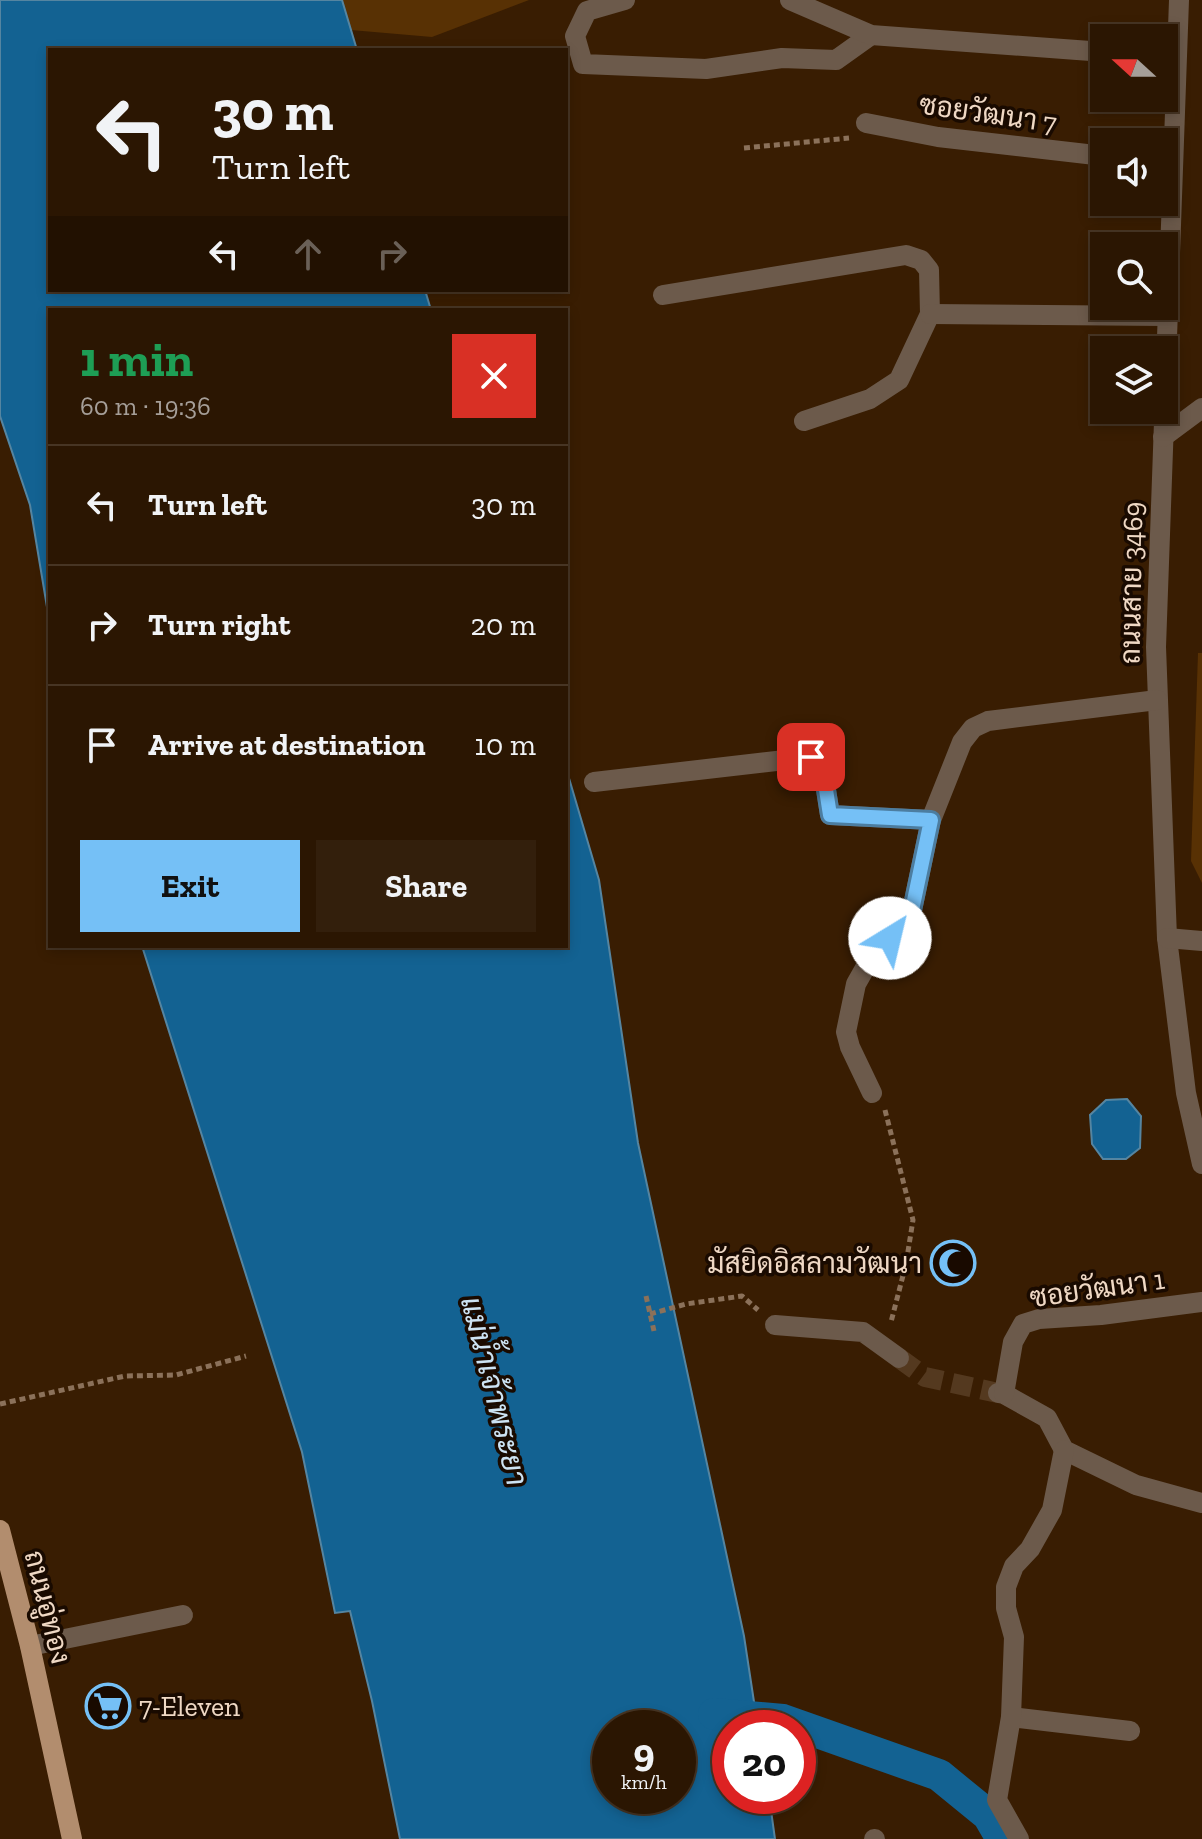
<!DOCTYPE html>
<html lang="en">
<head>
<meta charset="utf-8">
<style>
  body { margin:0; font-family:"Zilla Slab",Sarabun,serif; background:#331f0c; color:#f1f3f6; height:100vh; display:flex; flex-direction:column; font-size:30px; white-space:nowrap }
  * { box-sizing:border-box; margin:0 }
  p { font-size:26px; color:#a69f99 }
  .icon { flex:none; width:44px; height:44px; fill:none; stroke:currentColor; stroke-width:2; stroke-linecap:round; stroke-linejoin:round }
  .map { position:relative; flex:1; overflow:hidden }
  .panel { position:absolute; left:48px; top:308px; width:520px; height:640px; display:flex; flex-direction:column; background:#2b1602; border-radius:0px; box-shadow:0 4px 12px #0003,0 0 0 2px #473524 }
  .panel>* { flex:none }
  .top-card { position:absolute; left:48px; top:48px; width:520px; height:244px; border-radius:0px; box-shadow:0 4px 12px #0003,0 0 0 2px #473524; background:#2b1602; color:#f1f3f6; overflow:hidden }
  .needle { width:52px; rotate:291deg }
  .buttons { position:absolute; left:1090px; top:24px; display:grid; gap:16px }
  .buttons a { display:grid; place-items:center; width:88px; height:88px; border-radius:0px; background:#2b1602; box-shadow:0 4px 12px #0003,0 0 0 2px #473524; font-size:40px }
  .speed { position:absolute; left:592px; top:1710px; display:flex; gap:16px; font-size:40px; font-weight:700; text-align:center }
  .speed>* { display:grid; place-content:center; width:104px; height:104px; border-radius:50%; background:#2b1602; box-shadow:0 4px 12px #0003,0 0 0 2px #473524; line-height:1 }
  .speed small { font-size:20px; font-weight:400 }
  .speed .limit { border:12px solid #d22; background:#fff; color:#111 }
  .pin { position:absolute; display:grid; place-items:center; width:68px; height:68px; color:#fff; margin:-34px; border-radius:16px; box-shadow:0 4px 12px #0006 }
  .me { position:absolute; width:88px; margin:-44px; rotate:36deg; stroke-linejoin:round; filter:drop-shadow(0 0 6px #0008) }
  .turn { display:flex; align-items:center; gap:28px; height:168px; padding:0 32px; font-size:36px }
  .turn .icon { width:104px; height:104px; stroke-width:2.5 }
  .turn b { display:block; font-size:56px; line-height:68px }
  .lanes { display:flex; align-items:center; height:76px; padding:0 32px; background:#0003; justify-content:center; gap:40px; direction:ltr }
  .lanes .off { opacity:.35 }
  .round { display:grid; place-items:center; flex:none; width:84px; height:84px; border-radius:0px; background:#331f0c }
  .headline { display:flex; align-items:center; justify-content:space-between; height:136px; padding:0 32px }
  h1 { font-size:48px; font-weight:700; line-height:60px; color:#1e9e55 }
  .action { display:flex; gap:16px; margin-top:auto; padding:16px 32px }
  .action a { flex:1; height:92px; border-radius:0px; background:#75c0f6; color:#111; font-size:32px; font-weight:700; line-height:92px; text-align:center }
  .action a+a { background:#331f0c; color:#f1f3f6 }
  ul { padding:0; list-style:none }
  li { display:flex; align-items:center; gap:24px; height:120px; padding:0 32px; border-top:2px solid #473524 }
  li div { flex:1 }
  li b { display:block; font-size:30px }
  li em { font-style:normal }
  .map>svg:first-child { display:block }
  .green { fill:#583104 }
  .water { fill:#136292; stroke:#5585a1; stroke-width:2; fill-rule:evenodd }
  .lines { fill:none; stroke-linecap:round; stroke-linejoin:round }
  .canal { stroke:#136292; stroke-width:32 }
  .minor-tunnel { stroke:#54391f; stroke-width:20; stroke-dasharray:20 10; stroke-linecap:butt }
  .path { stroke:#8b715a; stroke-width:5; stroke-dasharray:6 4; stroke-linecap:butt }
  .minor { stroke:#6c5a4b; stroke-width:20 }
  .major { stroke:#b28d6e; stroke-width:20 }
  .route-casing { stroke:#4c7da0; stroke-width:20 }
  .route { stroke:#75c0f6; stroke-width:14 }
  .labels { text-anchor:middle; stroke-width:7; stroke-linejoin:round; paint-order:stroke }
  .street-label { font-size:28px; fill:#efd8c4; stroke:#190a00 }
  .poi-label { font-size:28px; fill:#efd8c4; stroke:#190a00; text-anchor:end }
  .water-label { font-size:30px; font-style:italic; fill:#cde3f3; stroke:#190a00 }
</style>
</head>
<body>
<div class="map">
<svg width="1202" height="1839" viewBox="0 0 1202 1839">
  <rect width="100%" height="100%" fill="#391d02"/>
  <g class="green">
    <path d="M 342,0 L 529,0 L 432,37 L 351,30 Z"/>
    <path d="M 1198,653 L 1202,653 L 1202,883 L 1191,861 Z"/>
  </g>
  <g class="water">
    <path d="M 0,0 L 342,0 L 357,50 L 50,50 L 50,290 L 425,290 L 431,310 L 50,310 L 50,625 L 30,505 L 0,416 Z"/>
    <path d="M 566,768 L 599,880 L 638,1143 L 744,1636 L 758,1728 L 730,1728 L 730,1796 L 769,1796 L 775,1839 L 400,1839 L 372,1701 L 350,1611 L 335,1613 L 302,1452 L 142,946 L 566,946 ZM 610,1728 L 678,1728 L 678,1796 L 610,1796 Z"/>
    <path d="M 1127,1099 L 1141,1116 L 1140,1148 L 1126,1159 L 1103,1159 L 1092,1144 L 1090,1115 L 1106,1100 Z"/>
  </g>
  <g class="lines">
    <path class="canal" d="M 714,1714 L 783,1720 L 939,1775 L 988,1815 L 1002,1839"/>
    <path class="minor-tunnel" d="M 899,1358 L 925,1377 L 998,1393"/>
    <g class="path">
      <path d="M 744,148 L 849,138"/>
      <path d="M 885,1110 L 913,1220 L 906,1264 L 891,1322"/>
      <path d="M 646,1296 L 654,1331"/>
      <path d="M 650,1314 L 686,1304 L 742,1296 L 758,1310"/>
      <path d="M 0,1404 L 125,1376 L 176,1375 L 246,1356"/>
    </g>
    <g class="minor">
      <path d="M 625,0 L 587,11 L 575,36 L 583,64 L 706,69 L 782,58 L 836,60 L 871,35"/>
      <path d="M 790,0 L 871,35 L 1104,52"/>
      <path d="M 1179,0 L 1156,647 L 1167,938 L 1186,1093 L 1202,1164"/>
      <path d="M 866,123 L 938,137 L 1104,156"/>
      <path d="M 663,295 L 906,255 L 921,260 L 929,270 L 930,314 L 899,380 L 870,399 L 804,421"/>
      <path d="M 930,314 L 1167,316"/>
      <path d="M 1163,437 L 1202,408"/>
      <path d="M 594,782 L 811,757 L 821,758 L 830,815 L 931,820"/>
      <path d="M 1167,938 L 1202,941"/>
      <path d="M 872,1093 L 850,1047 L 846,1032 L 856,984 L 869,961 L 911,915 L 931,820 L 962,742 L 973,728 L 988,721 L 1157,700"/>
      <path d="M 775,1325 L 863,1332 L 899,1358"/>
      <path d="M 998,1393 L 1004,1394 L 1047,1418 L 1064,1450 L 1136,1485 L 1202,1503"/>
      <path d="M 1004,1394 L 1013,1342 L 1023,1324 L 1039,1319 L 1101,1315 L 1202,1302"/>
      <path d="M 30,1646 L 183,1615"/>
      <path d="M 1011,1717 L 1130,1731"/>
      <path d="M 874,1839 L 875,1839"/>
      <path d="M 1019,1839 L 997,1800 L 1011,1717 L 1014,1637 L 1006,1608 L 1006,1587 L 1014,1566 L 1030,1549 L 1052,1510 L 1064,1450"/>
    </g>
    <path class="major" d="M 0,1530 L 30,1646 L 72,1839"/>
  </g>
  <g class="lines">
    <g class="route-casing">
      <path id="route" d="M 811,757 L 821,758 L 830,815 L 931,820 L 911,915 L 890,938"/>
    </g>
    <use href="#route" class="route"/>
  </g>
  <defs>
    <g id="mosque-ring" transform="scale(2.3)"><circle r="9.5" fill="#190a00" stroke="#75c0f6" stroke-width="1.5"/><path d="M3.5-4.9A6 6 0 1 0 3.5 4.9A5 5 0 1 1 3.5-4.9Z" fill="#75c0f6"/></g>
    <g id="supermarket-ring" transform="scale(2.3)"><circle r="9.5" fill="#190a00" stroke="#75c0f6" stroke-width="1.5"/><path d="M-6-5.5h2.5l.6 2H6L4.5 2H-2.5L-4.4-4H-6ZM-1.5 3.2a1.3 1.3 0 1 0 .1 0ZM3 3.2a1.3 1.3 0 1 0 .1 0Z" fill="#75c0f6"/></g>
  </defs>
  <g fill-rule="evenodd">
    <use href="#mosque-ring" x="953" y="1263"/>
    <use href="#supermarket-ring" x="108" y="1706"/>
  </g>
  <g class="labels">
    <g class="street-label">
      <text transform="translate(988 113) rotate(8)" y="10">ซอยวัฒนา 7</text>
      <text transform="translate(1131 583) rotate(-89)" y="10">ถนนสาย 3469</text>
      <text transform="translate(1097 1288) rotate(-8)" y="10">ซอยวัฒนา 1</text>
      <text transform="translate(48 1607) rotate(76)" y="10">ถนนอู่ทอง</text>
    </g>
    <g class="poi-label">
      <text x="922" y="1273">มัสยิดอิสลามวัฒนา</text>
      <text x="139" y="1716" text-anchor="start">7-Eleven</text>
    </g>
    <g class="water-label">
      <text transform="translate(494 1391) rotate(76)" y="10">แม่น้ำเจ้าพระยา</text>
    </g>
  </g>
</svg>
<div class="buttons">
<a><svg class="needle" viewBox="-14 -14 28 28"><path d="M0-13l5 13h-10z" fill="#e53935"/><path d="M0 13l5-13h-10z" fill="#a69f99"/></svg></a>
<a><svg class="icon" aria-label="sound" viewBox="0 0 24 24"><path d="M4 9h4l5-4v14l-5-4H4zM17 9q2 3 0 6"/></svg></a>
<a><svg class="icon" aria-label="search" viewBox="0 0 24 24"><circle cx="10" cy="10" r="6"/><path d="M15 15l6 6"/></svg></a>
<a><svg class="icon" aria-label="layers" viewBox="0 0 24 24"><path d="M12 4l9 5-9 5-9-5zM3 14l9 5 9-5"/></svg></a>
</div>
<div class="speed"><div>9<small>km/h</small></div><div class="limit">20</div></div>
<div class="pin" style="left:811px;top:757px;background:#d93025"><svg class="icon" aria-label="arrive" viewBox="0 0 24 24"><path d="M6 21V4h12l-3 4 3 4H6"/></svg></div>
<svg class="me" style="left:890px;top:938px" viewBox="-20 -20 40 40"><circle r="19" fill="#fff"/><path d="M0-13L10 11 0 6-10 11z" fill="#75c0f6"/></svg>
<div class="top-card">
<div class="turn"><svg class="icon" aria-label="left" viewBox="0 0 24 24"><path d="M17 20v-9H6M10 6l-5 5 5 5"/></svg><div><b>30 m</b>Turn left</div></div>
<div class="lanes"><svg class="icon" aria-label="left" viewBox="0 0 24 24"><path d="M17 20v-9H6M10 6l-5 5 5 5"/></svg><svg class="icon off" aria-label="ahead" viewBox="0 0 24 24"><path d="M12 20V5M6 11l6-6 6 6"/></svg><svg class="icon off" aria-label="right" viewBox="0 0 24 24"><path d="M7 20v-9h11M14 6l5 5-5 5"/></svg></div>
</div>
<section class="panel">
<div class="headline"><div><h1>1 min</h1><p>60 m · 19:36</p></div><a class="round" style="background:#d93025;color:#fff"><svg class="icon" aria-label="close" viewBox="0 0 24 24"><path d="M6 6l12 12M18 6L6 18"/></svg></a></div>
<ul>
<li><svg class="icon" aria-label="left" viewBox="0 0 24 24"><path d="M17 20v-9H6M10 6l-5 5 5 5"/></svg><div><b>Turn left</b></div><em>30 m</em></li>
<li><svg class="icon" aria-label="right" viewBox="0 0 24 24"><path d="M7 20v-9h11M14 6l5 5-5 5"/></svg><div><b>Turn right</b></div><em>20 m</em></li>
<li><svg class="icon" aria-label="arrive" viewBox="0 0 24 24"><path d="M6 21V4h12l-3 4 3 4H6"/></svg><div><b>Arrive at destination</b></div><em>10 m</em></li>
</ul>
<div class="action"><a>Exit</a><a>Share</a></div>
</section>
</div>
</body>
</html>
